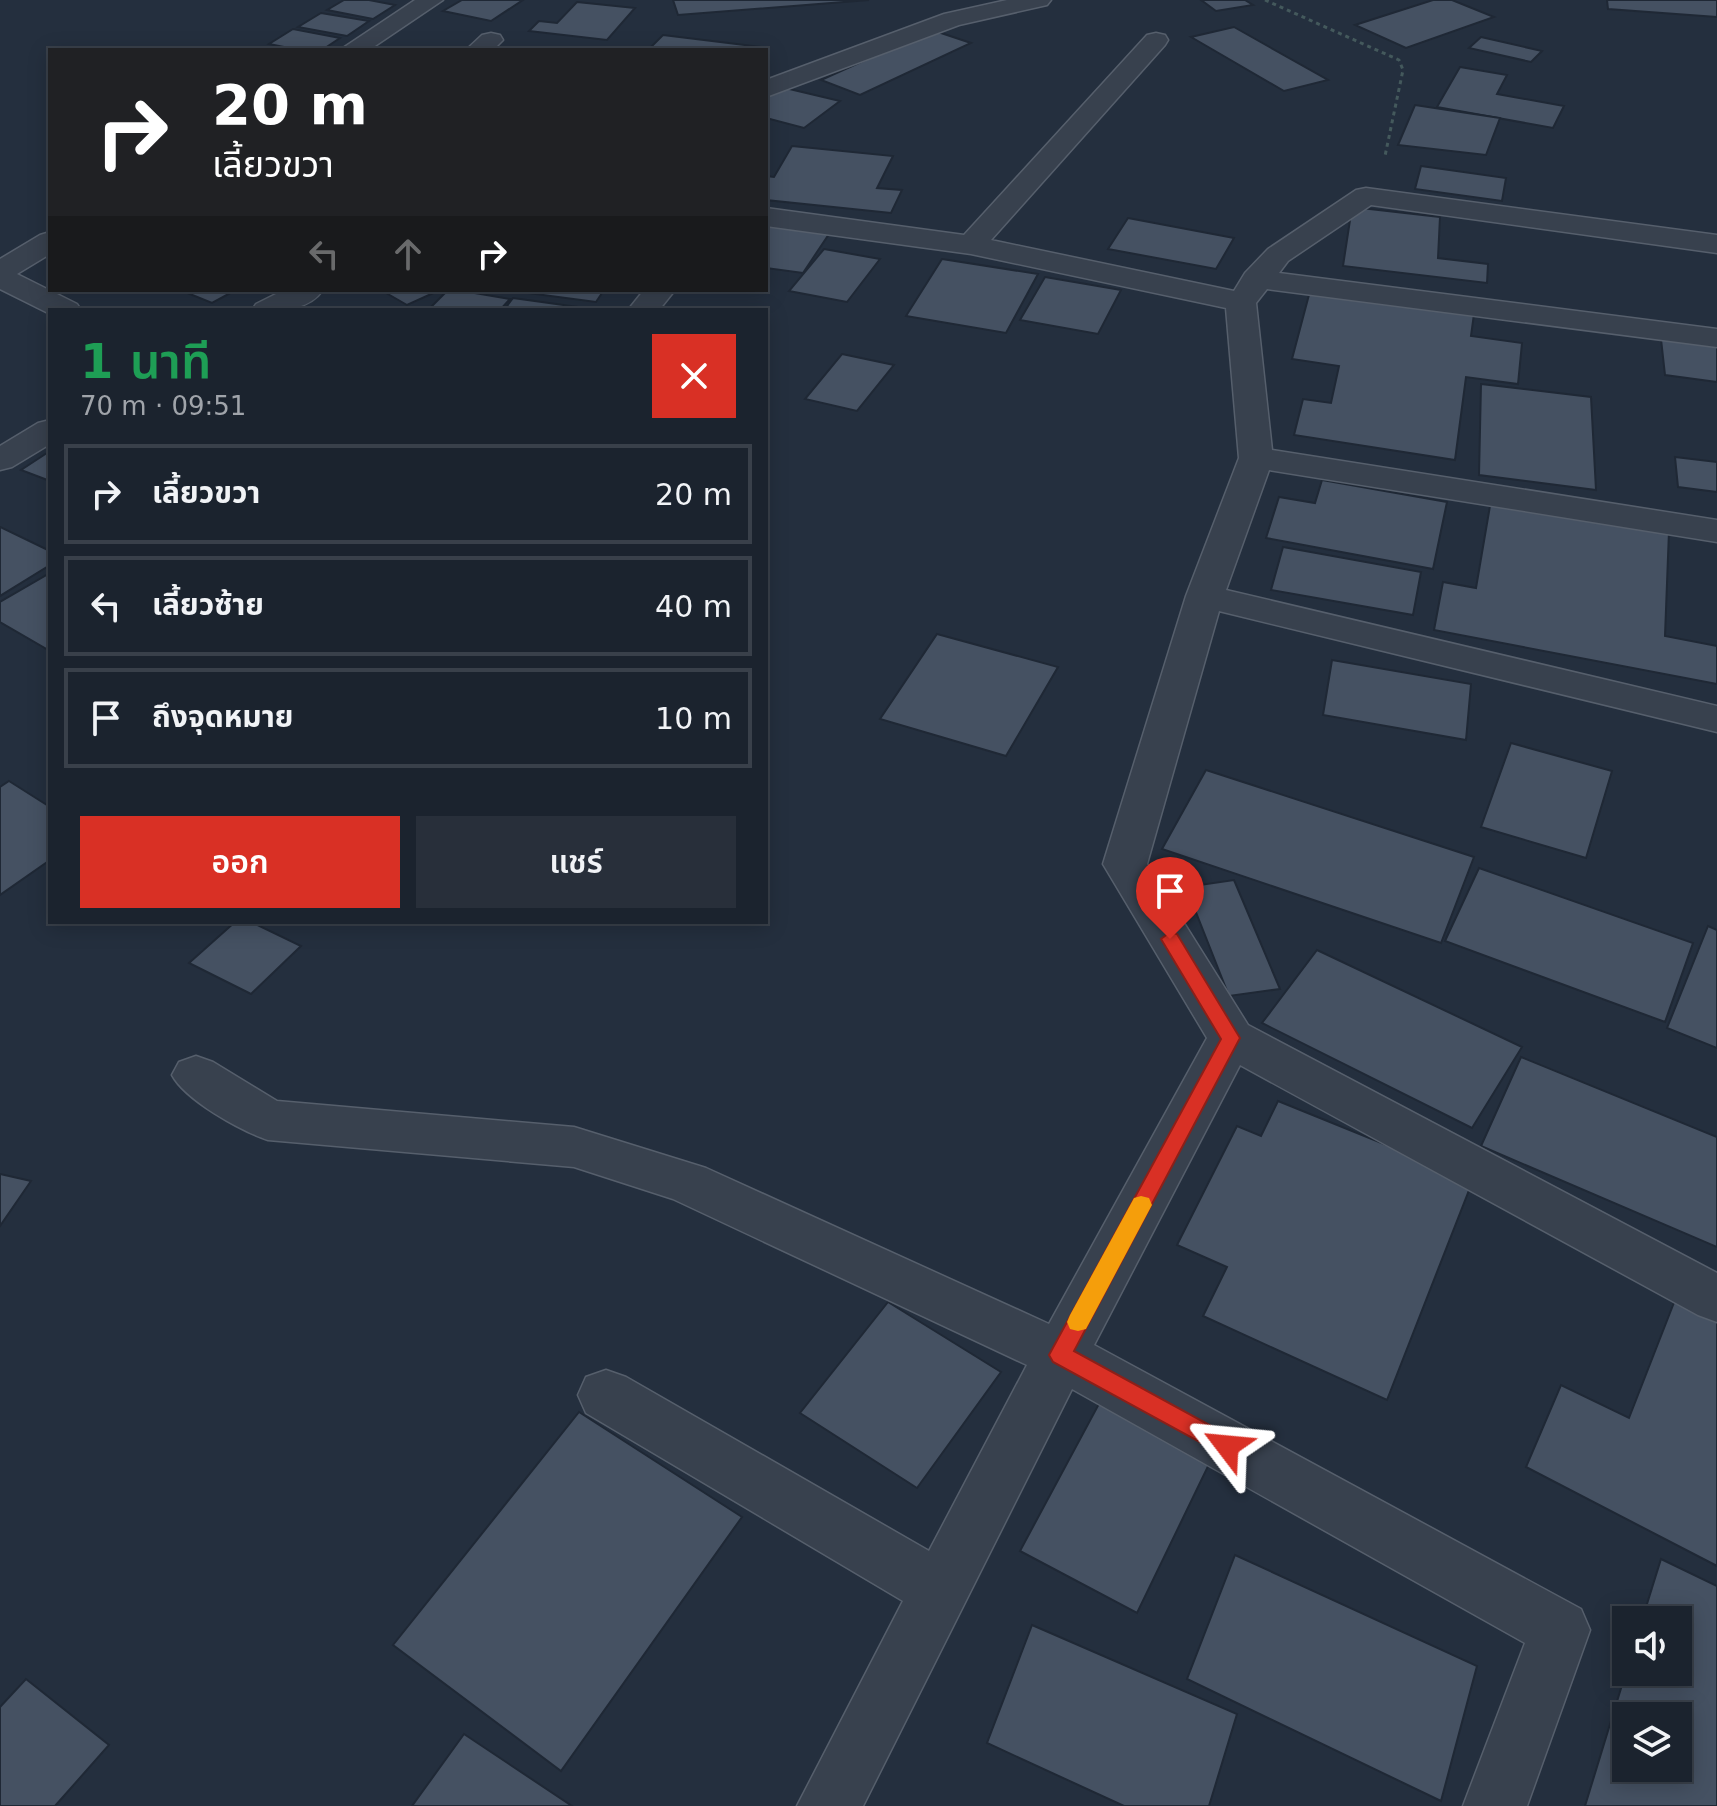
<!DOCTYPE html>
<html lang="th">
<head>
<meta charset="utf-8">
<style>
  body { margin:0; font-family:"DejaVu Sans","Noto Sans Thai",sans-serif; background:#282f3a; color:#f1f3f6; height:100vh; display:flex; flex-direction:column; font-size:30px; white-space:nowrap }
  * { box-sizing:border-box; margin:0 }
  p { font-size:26px; color:#a0a4aa }
  .icon { flex:none; width:44px; height:44px; fill:none; stroke:currentColor; stroke-width:2; stroke-linecap:round; stroke-linejoin:round }
  .map { position:relative; flex:1; overflow:hidden }
  .side { position:absolute; left:48px; top:308px; width:720px; height:616px; display:flex; flex-direction:column; background:#1b232e; border-radius:0px; box-shadow:0 4px 20px #0003,0 0 0 2px #39404a }
  .side>* { flex:none }
  .banner { position:absolute; left:48px; top:48px; width:720px; height:244px; border-radius:0px; box-shadow:0 4px 20px #0003,0 0 0 2px #39404a; background:#202124; color:#fff; overflow:hidden }
  .fabs { position:absolute; left:1612px; top:1606px; display:grid; gap:16px }
  .fabs a { display:grid; place-items:center; width:80px; height:80px; border-radius:0px; background:#1b232e; box-shadow:0 4px 20px #0003,0 0 0 2px #39404a; font-size:40px }
  .pin { position:absolute; display:grid; place-items:center; width:68px; height:68px; color:#fff; margin:-82px -34px; border-radius:50% 50% 50% 0; rotate:-45deg; box-shadow:0 0 8px #0007 }
  .pin .icon { rotate:45deg }
  .me { position:absolute; width:88px; margin:-44px; rotate:299deg; stroke-linejoin:round; filter:drop-shadow(0 0 6px #0008) }
  .turn { display:flex; align-items:center; gap:28px; height:168px; padding:0 32px; font-size:36px }
  .turn .icon { width:104px; height:104px; stroke-width:2.5 }
  .turn b { display:block; font-size:56px; line-height:68px }
  .lanes { display:flex; align-items:center; height:76px; padding:0 32px; background:#0003; justify-content:center; gap:40px; direction:ltr }
  .lanes .off { opacity:.35 }
  .round { display:grid; place-items:center; flex:none; width:84px; height:84px; border-radius:0px; background:#282f3a }
  .headline { display:flex; align-items:center; justify-content:space-between; height:136px; padding:0 32px }
  h1 { font-size:48px; font-weight:600; line-height:60px; color:#1e9e55 }
  .button { display:flex; gap:16px; margin-top:auto; padding:16px 32px }
  .button a { flex:1; height:92px; border-radius:0px; background:#d93025; color:#fff; font-size:32px; font-weight:600; line-height:92px; text-align:center }
  .button a+a { background:#282f3a; color:#f1f3f6 }
  ul { padding:0; list-style:none }
  li { display:flex; align-items:center; gap:24px; height:100px; margin:0 16px 12px; padding:0 16px; border:4px solid #39404a; border-radius:0px }
  li div { flex:1 }
  li b { display:block; font-size:30px }
  li em { font-style:normal }
  .map>svg:first-child { display:block }
  .building { fill:#455162; stroke:#1f2835; stroke-width:2; fill-rule:evenodd }
  .lines { fill:none; stroke-linecap:round; stroke-linejoin:round }
  .minor-casing { stroke:#565f6c; stroke-width:3 }
  .path { stroke:#44595c; stroke-width:3; stroke-dasharray:4 4; stroke-linecap:butt }
  .minor { fill:#38414e; fill-rule:evenodd }
  .route { fill:#d93025; stroke:#8d1f18; stroke-width:2 }
  .slow { fill:#f59e0b }
</style>
</head>
<body>
<div class="map">
<svg width="1717" height="1806" viewBox="0 0 1717 1806">
  <rect width="100%" height="100%" fill="#242f3e"/>
  <g class="building">
    <path d="M 344,0 L 369,0 L 395,5 L 373,19 L 327,10 Z"/>
    <path d="M 462,0 L 523,0 L 491,21 L 443,11 Z"/>
    <path d="M 673,0 L 869,0 L 678,15 Z"/>
    <path d="M 1201,0 L 1245,0 L 1253,5 L 1216,11 Z"/>
    <path d="M 1433,0 L 1452,0 L 1494,17 L 1406,48 L 1355,25 Z"/>
    <path d="M 1607,0 L 1717,0 L 1717,17 L 1608,9 Z"/>
    <path d="M 577,2 L 635,8 L 607,40 L 529,31 L 539,21 L 557,23 Z"/>
    <path d="M 321,13 L 369,21 L 347,36 L 298,27 Z"/>
    <path d="M 1234,27 L 1328,80 L 1284,91 L 1191,37 Z"/>
    <path d="M 293,29 L 340,38 L 322,50 L 299,50 L 269,44 Z"/>
    <path d="M 932,30 L 971,43 L 860,95 L 821,80 Z"/>
    <path d="M 663,35 L 761,47 L 758,50 L 648,50 Z"/>
    <path d="M 1481,37 L 1542,51 L 1531,62 L 1469,48 Z"/>
    <path d="M 1460,67 L 1507,75 L 1497,94 L 1564,106 L 1553,128 L 1437,107 Z"/>
    <path d="M 781,87 L 840,101 L 804,128 L 766,118 L 766,98 Z"/>
    <path d="M 1415,105 L 1500,118 L 1486,155 L 1398,145 Z"/>
    <path d="M 792,146 L 893,156 L 877,188 L 902,190 L 891,213 L 766,200 L 766,176 L 774,177 Z"/>
    <path d="M 1421,166 L 1506,178 L 1502,201 L 1415,189 Z"/>
    <path d="M 1352,207 L 1440,217 L 1438,258 L 1488,264 L 1487,283 L 1343,266 Z"/>
    <path d="M 1128,218 L 1234,238 L 1216,269 L 1108,249 Z"/>
    <path d="M 766,225 L 829,234 L 803,273 L 766,268 Z"/>
    <path d="M 824,249 L 880,259 L 847,302 L 789,291 Z"/>
    <path d="M 942,259 L 1038,274 L 1006,333 L 906,316 Z"/>
    <path d="M 1045,277 L 1121,290 L 1098,334 L 1020,320 Z"/>
    <path d="M 180,290 L 236,290 L 212,303 Z"/>
    <path d="M 381,290 L 440,290 L 407,305 Z"/>
    <path d="M 448,290 L 457,290 L 510,299 L 500,310 L 428,310 Z"/>
    <path d="M 530,290 L 604,290 L 596,302 L 528,293 Z"/>
    <path d="M 1310,291 L 1474,314 L 1471,336 L 1522,343 L 1518,384 L 1466,377 L 1455,460 L 1294,435 L 1303,399 L 1331,403 L 1339,366 L 1292,359 Z"/>
    <path d="M 513,298 L 585,308 L 583,310 L 504,310 Z"/>
    <path d="M 1661,339 L 1717,346 L 1717,382 L 1665,375 Z"/>
    <path d="M 842,354 L 894,365 L 857,411 L 805,399 Z"/>
    <path d="M 1481,384 L 1591,397 L 1596,490 L 1479,475 Z"/>
    <path d="M 50,451 L 50,481 L 21,470 Z"/>
    <path d="M 1675,457 L 1717,462 L 1717,492 L 1678,487 Z"/>
    <path d="M 1322,480 L 1447,502 L 1433,569 L 1266,538 L 1279,497 L 1315,503 Z"/>
    <path d="M 1491,500 L 1669,531 L 1665,636 L 1717,646 L 1717,684 L 1434,630 L 1443,582 L 1476,588 Z"/>
    <path d="M 0,527 L 50,551 L 50,565 L 0,596 Z"/>
    <path d="M 1283,547 L 1421,572 L 1413,615 L 1271,590 Z"/>
    <path d="M 50,573 L 50,651 L 0,622 L 0,602 Z"/>
    <path d="M 937,634 L 1058,667 L 1006,756 L 880,719 Z"/>
    <path d="M 1332,660 L 1471,684 L 1466,740 L 1323,715 Z"/>
    <path d="M 1511,743 L 1612,771 L 1586,858 L 1481,827 Z"/>
    <path d="M 1206,770 L 1474,857 L 1441,943 L 1162,849 Z"/>
    <path d="M 9,781 L 50,807 L 50,860 L 0,895 L 0,787 Z"/>
    <path d="M 1479,868 L 1693,943 L 1665,1022 L 1445,941 Z"/>
    <path d="M 1234,880 L 1280,989 L 1229,996 L 1186,887 Z"/>
    <path d="M 235,922 L 251,922 L 301,946 L 251,994 L 189,963 Z"/>
    <path d="M 1708,926 L 1717,930 L 1717,1048 L 1667,1028 Z"/>
    <path d="M 1317,950 L 1522,1047 L 1472,1128 L 1262,1023 Z"/>
    <path d="M 1521,1057 L 1717,1137 L 1717,1247 L 1481,1146 Z"/>
    <path d="M 1278,1101 L 1473,1180 L 1387,1400 L 1203,1316 L 1227,1267 L 1177,1245 L 1237,1126 L 1261,1136 Z"/>
    <path d="M 0,1174 L 31,1181 L 0,1226 Z"/>
    <path d="M 1675,1300 L 1717,1320 L 1717,1566 L 1526,1467 L 1561,1385 L 1629,1418 Z"/>
    <path d="M 888,1302 L 1001,1372 L 917,1488 L 800,1413 Z"/>
    <path d="M 1101,1400 L 1213,1456 L 1137,1613 L 1020,1551 Z"/>
    <path d="M 579,1412 L 742,1517 L 561,1771 L 393,1645 Z"/>
    <path d="M 1235,1555 L 1477,1666 L 1441,1801 L 1187,1679 Z"/>
    <path d="M 1661,1559 L 1717,1586 L 1717,1806 L 1585,1806 L 1626,1672 L 1678,1672 L 1678,1620 L 1642,1620 ZM 1626,1716 L 1678,1716 L 1678,1768 L 1626,1768 Z"/>
    <path d="M 1032,1625 L 1237,1714 L 1209,1806 L 1124,1806 L 987,1743 Z"/>
    <path d="M 26,1679 L 109,1745 L 55,1806 L 0,1806 L 0,1707 Z"/>
    <path d="M 464,1734 L 572,1806 L 412,1806 Z"/>
  </g>
  <g class="lines">
    <g class="minor-casing">
      <g id="minor">
        <path d="M 415,0 L 443,0 L 369,50 L 340,50 Z"/>
        <path d="M 1007,0 L 1051,0 L 1047,5 L 959,25 L 766,97 L 766,80 L 944,14 Z"/>
        <path d="M 491,33 L 500,35 L 503,40 L 493,50 L 466,50 L 482,35 Z"/>
        <path d="M 1156,33 L 1165,35 L 1168,40 L 1165,45 L 991,240 L 1234,291 L 1245,273 L 1268,249 L 1356,190 L 1366,188 L 1717,235 L 1717,253 L 1371,205 L 1288,261 L 1279,273 L 1717,329 L 1717,347 L 1267,289 L 1256,303 L 1272,450 L 1717,520 L 1717,542 L 1269,470 L 1226,590 L 1717,706 L 1717,732 L 1219,611 L 1147,864 L 1248,1025 L 1717,1273 L 1717,1322 L 1698,1315 L 1240,1065 L 1094,1345 L 1581,1609 L 1590,1630 L 1527,1806 L 1463,1806 L 1525,1643 L 1072,1389 L 863,1806 L 797,1806 L 903,1601 L 586,1413 L 578,1395 L 586,1377 L 606,1370 L 626,1377 L 929,1551 L 1027,1365 L 673,1199 L 574,1167 L 268,1140 C 241,1131 185,1100 172,1075 L 179,1062 L 196,1056 L 213,1062 L 277,1101 L 574,1127 L 706,1168 L 1049,1324 L 1207,1038 L 1103,864 L 1186,596 L 1239,458 L 1226,308 L 971,254 L 766,226 L 766,208 L 964,235 L 1147,35 Z"/>
        <path d="M 50,232 L 50,254 L 17,274 L 77,304 L 81,310 L 50,310 L 50,314 L 0,289 L 0,259 L 40,235 Z"/>
        <path d="M 284,290 L 323,290 C 307,313 276,310 252,310 L 256,304 Z"/>
        <path d="M 644,290 L 675,290 L 659,310 L 628,310 Z"/>
        <path d="M 50,420 L 50,444 L 12,467 L 0,470 L 0,446 L 38,423 Z"/>
      </g>
    </g>
    <path class="path" d="M 1265,0 L 1399,60 L 1403,70 L 1385,156"/>
    <use href="#minor" class="minor"/>
  </g>
  <path class="route" d="M 1170,932 L 1177,934 L 1240,1038 L 1074,1351 L 1235,1439 L 1239,1446 L 1235,1454 L 1227,1457 L 1053,1362 L 1049,1355 L 1221,1039 L 1161,939 Z"/>
  <path class="slow" d="M 1141,1196 L 1149,1198 L 1152,1205 L 1086,1329 L 1078,1331 L 1070,1329 L 1067,1322 L 1070,1315 L 1134,1198 Z"/>
</svg>
<div class="fabs">
<a><svg class="icon" aria-label="sound" viewBox="0 0 24 24"><path d="M4 9h4l5-4v14l-5-4H4zM17 9q2 3 0 6"/></svg></a>
<a><svg class="icon" aria-label="layers" viewBox="0 0 24 24"><path d="M12 4l9 5-9 5-9-5zM3 14l9 5 9-5"/></svg></a>
</div>
<div class="pin" style="left:1170px;top:939px;background:#d93025"><svg class="icon" aria-label="arrive" viewBox="0 0 24 24"><path d="M6 21V4h12l-3 4 3 4H6"/></svg></div>
<svg class="me" style="left:1227px;top:1446px" viewBox="-20 -20 40 40"><path d="M0-17L14 15 0 8-14 15z" fill="#d93025" stroke="#fff" stroke-width="4"/></svg>
<div class="banner">
<div class="turn"><svg class="icon" aria-label="right" viewBox="0 0 24 24"><path d="M7 20v-9h11M14 6l5 5-5 5"/></svg><div><b>20 m</b>เลี้ยวขวา</div></div>
<div class="lanes"><svg class="icon off" aria-label="left" viewBox="0 0 24 24"><path d="M17 20v-9H6M10 6l-5 5 5 5"/></svg><svg class="icon off" aria-label="ahead" viewBox="0 0 24 24"><path d="M12 20V5M6 11l6-6 6 6"/></svg><svg class="icon" aria-label="right" viewBox="0 0 24 24"><path d="M7 20v-9h11M14 6l5 5-5 5"/></svg></div>
</div>
<section class="side">
<div class="headline"><div><h1>1 นาที</h1><p>70 m · 09:51</p></div><a class="round" style="background:#d93025;color:#fff"><svg class="icon" aria-label="close" viewBox="0 0 24 24"><path d="M6 6l12 12M18 6L6 18"/></svg></a></div>
<ul>
<li><svg class="icon" aria-label="right" viewBox="0 0 24 24"><path d="M7 20v-9h11M14 6l5 5-5 5"/></svg><div><b>เลี้ยวขวา</b></div><em>20 m</em></li>
<li><svg class="icon" aria-label="left" viewBox="0 0 24 24"><path d="M17 20v-9H6M10 6l-5 5 5 5"/></svg><div><b>เลี้ยวซ้าย</b></div><em>40 m</em></li>
<li><svg class="icon" aria-label="arrive" viewBox="0 0 24 24"><path d="M6 21V4h12l-3 4 3 4H6"/></svg><div><b>ถึงจุดหมาย</b></div><em>10 m</em></li>
</ul>
<div class="button"><a>ออก</a><a>แชร์</a></div>
</section>
</div>
</body>
</html>
